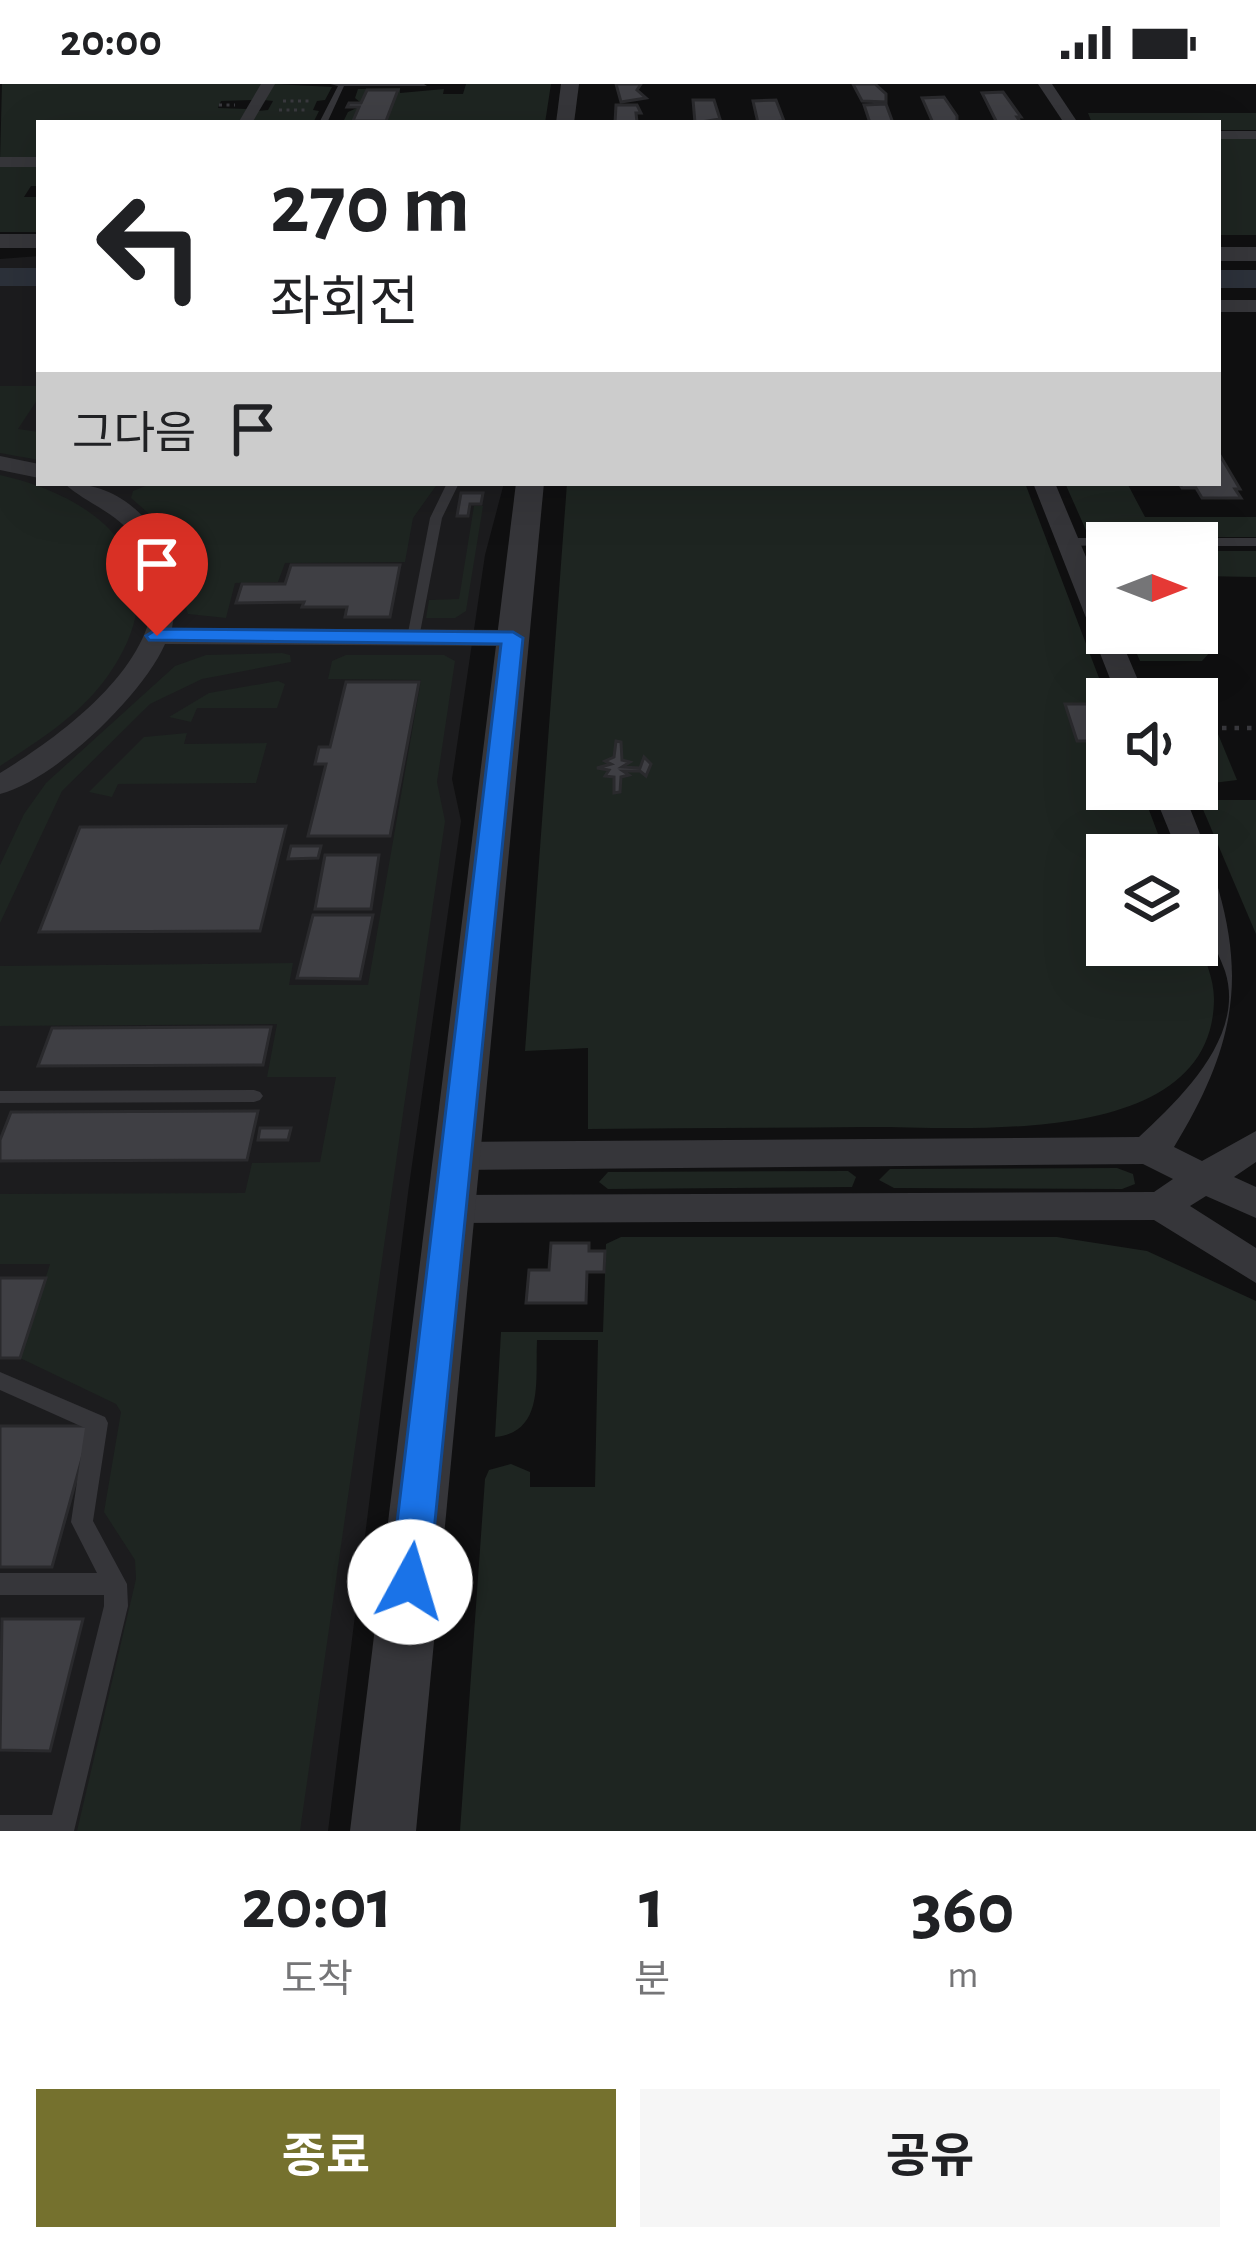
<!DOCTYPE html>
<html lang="ko">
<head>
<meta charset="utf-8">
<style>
  body { margin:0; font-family:"Alegreya Sans","Noto Sans KR",sans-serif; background:#f6f6f6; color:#202124; height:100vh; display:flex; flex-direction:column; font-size:45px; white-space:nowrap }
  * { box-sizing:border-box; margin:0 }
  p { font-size:39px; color:#757577 }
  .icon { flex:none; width:66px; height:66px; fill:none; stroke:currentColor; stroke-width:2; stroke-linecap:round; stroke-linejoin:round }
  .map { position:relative; height:1747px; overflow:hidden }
  .details { display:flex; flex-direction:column; background:#fff; flex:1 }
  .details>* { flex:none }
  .hud { position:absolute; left:36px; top:36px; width:1185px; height:366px; border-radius:0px; box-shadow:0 12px 48px #0002; background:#fff; color:#202124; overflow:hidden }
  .needle { width:78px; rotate:90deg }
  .controls { position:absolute; left:1086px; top:438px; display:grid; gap:24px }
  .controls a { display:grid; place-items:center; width:132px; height:132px; border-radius:0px; background:#fff; box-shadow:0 12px 48px #0002; font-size:60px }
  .pin { position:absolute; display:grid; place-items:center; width:102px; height:102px; color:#fff; margin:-123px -51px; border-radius:50% 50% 50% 0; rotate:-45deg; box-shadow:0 0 12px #0007 }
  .pin .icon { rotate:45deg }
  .me { position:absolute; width:132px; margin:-66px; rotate:6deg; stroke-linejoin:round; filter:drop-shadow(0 0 9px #0008) }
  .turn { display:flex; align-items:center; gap:42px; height:252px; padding:0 36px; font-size:54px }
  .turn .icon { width:156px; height:156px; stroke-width:2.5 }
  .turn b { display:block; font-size:84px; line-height:102px }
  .then { display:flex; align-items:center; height:114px; padding:0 36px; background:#0003; gap:24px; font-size:45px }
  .eta { display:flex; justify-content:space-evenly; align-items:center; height:204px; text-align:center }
  .eta b { font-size:72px; font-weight:700; line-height:84px }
  .cta { display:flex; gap:24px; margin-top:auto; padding:24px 36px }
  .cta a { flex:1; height:138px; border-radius:0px; background:#75712e; color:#fff; font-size:48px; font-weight:700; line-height:138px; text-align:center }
  .cta a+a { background:#f6f6f6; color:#202124 }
  .status { display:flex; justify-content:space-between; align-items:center; height:84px; padding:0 60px; background:#fff; direction:ltr }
  .status svg { height:33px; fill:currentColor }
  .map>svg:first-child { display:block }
  .built { fill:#1c1c1e }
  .green { fill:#1e2521 }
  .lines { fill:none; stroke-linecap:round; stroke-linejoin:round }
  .river { fill:#2c313a; fill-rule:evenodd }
  .building { fill:#3f3f44; stroke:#2a2a2d; stroke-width:3 }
  .path-far1 { stroke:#39393e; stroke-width:3; stroke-dasharray:3 4.5; stroke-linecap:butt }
  .path { stroke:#39393e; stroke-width:4.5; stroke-dasharray:4.5 8; stroke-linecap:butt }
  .service { fill:#36363a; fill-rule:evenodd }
  .minor { fill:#36363a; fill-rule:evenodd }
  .tertiary { fill:#36363a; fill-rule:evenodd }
  .route { fill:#1a73e8; stroke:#114b97; stroke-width:3 }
</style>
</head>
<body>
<div class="status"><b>20:00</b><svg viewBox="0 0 49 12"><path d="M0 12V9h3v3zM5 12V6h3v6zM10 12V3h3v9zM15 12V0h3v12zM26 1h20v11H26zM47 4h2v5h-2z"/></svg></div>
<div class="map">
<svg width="1256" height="1747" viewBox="0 0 1256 1747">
  <rect width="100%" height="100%" fill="#101011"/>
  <path class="built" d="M 39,172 L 39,399 L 504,399 L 485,471 L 452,695 L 461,737 L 408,1109 L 328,1747 L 0,1747 L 0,175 Z"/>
  <g class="green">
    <path d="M 262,0 L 253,16 L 221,17 L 218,24 L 247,25 L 238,39 L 39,39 L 39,76 L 0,76 L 2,0 Z"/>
    <path d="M 274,0 L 332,3 L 325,16 L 317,17 L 313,26 L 319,27 L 313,39 L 251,39 L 258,27 L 268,26 L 273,17 L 264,16 Z"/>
    <path d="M 466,0 L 551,0 L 545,39 L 343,38 L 348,28 L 359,23 L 354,37 L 386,37 L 398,7 L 367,6 L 361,19 L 355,14 L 358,5 L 400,4 L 400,9 L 444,5 L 443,10 L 463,10 Z"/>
    <path d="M 1088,29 L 1256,29 L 1256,46 L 1218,46 L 1218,39 L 1092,39 Z"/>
    <rect x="1218" y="54" width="38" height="97"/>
    <path d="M 0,80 L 39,80 L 39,102 L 31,102 L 24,113 L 39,113 L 39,148 L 0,148 Z"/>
    <path d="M 0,302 L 39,302 L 39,313 L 18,345 L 39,348 L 39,376 L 0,369 Z"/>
    <path d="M 0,391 C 107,415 183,486 107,593 C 80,631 38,657 0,682 Z"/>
    <path d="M 153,399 L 438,399 L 413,434 L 405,478 L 285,479 L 278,498 L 235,499 L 226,534 L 188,530 L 186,524 C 199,475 165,443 131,414 L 133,407 Z"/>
    <path d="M 567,399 L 1025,399 L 1107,615 L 1107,705 L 1141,705 L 1166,771 L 1107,771 L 1107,861 L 1197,861 L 1197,854 C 1204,873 1214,894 1214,915 C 1213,1068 961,1042 864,1043 C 772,1044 680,1044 588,1045 L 588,964 L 525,967 Z"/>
    <path d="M 1065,399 L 1127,399 L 1145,433 L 1256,433 L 1256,453 L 1089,453 Z"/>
    <path d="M 474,422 L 483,422 L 466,527 L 455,534 L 426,534 L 429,516 L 459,515 Z"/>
    <path d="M 1197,467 L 1256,467 L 1256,493 L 1197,492 Z"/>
    <path d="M 1197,537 L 1211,567 L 1202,577 L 1140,577 L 1128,549 L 1197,549 Z"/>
    <path d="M 282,569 L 290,571 L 291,578 L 202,595 L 150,620 L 62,707 L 0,839 L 0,781 L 24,730 L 46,699 L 175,582 L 206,571 Z"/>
    <path d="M 346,571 L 444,571 L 455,577 L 437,698 L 445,737 L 300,1747 L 77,1747 L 136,1495 L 135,1476 L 104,1428 L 121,1328 L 116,1320 L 20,1274 L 50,1180 L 0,1180 L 0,1110 L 245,1109 L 252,1079 L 320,1078 L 336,993 L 267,993 L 277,940 L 0,942 L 0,882 L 293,879 L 289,901 L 368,901 L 421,596 L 328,595 L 332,577 Z"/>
    <path d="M 278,597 L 285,600 L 277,624 L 197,624 L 191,638 L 169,633 L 209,609 Z"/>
    <path d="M 187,649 L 184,660 L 267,659 L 256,699 L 118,700 L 112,713 L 89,708 L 144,653 Z"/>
    <path d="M 1197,650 L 1218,650 L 1237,696 L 1197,701 Z"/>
    <path d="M 1199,716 L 1256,716 L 1256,850 Z"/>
    <path d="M 1117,1084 L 1133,1090 L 1135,1100 L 1122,1105 L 894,1104 L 879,1096 L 890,1085 Z"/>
    <path d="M 848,1087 L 856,1093 L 852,1103 L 608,1105 L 599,1098 L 608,1088 Z"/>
    <path d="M 621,1153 L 1057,1153 L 1147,1167 L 1256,1217 L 1256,1747 L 460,1747 L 485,1395 L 489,1386 L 511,1380 L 530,1388 L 530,1403 L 595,1403 L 598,1256 L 537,1256 C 535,1295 545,1348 495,1353 L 501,1248 L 603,1248 L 606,1160 Z"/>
  </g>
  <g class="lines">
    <g class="river">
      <rect x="0" y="184" width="39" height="18"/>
      <rect x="1218" y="186" width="38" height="18"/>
    </g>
  </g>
  <g class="building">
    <path d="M 616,0 L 641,0 L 637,6 L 646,14 L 621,18 Z"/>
    <path d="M 853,0 L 875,0 L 886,10 L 886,18 L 862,17 Z"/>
    <path d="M 367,6 L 398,6 L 386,37 L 353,37 L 359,23 L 347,23 L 349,19 L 361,19 Z"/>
    <path d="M 1003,8 L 1021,33 L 1017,33 L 1021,39 L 997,39 L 982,9 Z"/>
    <path d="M 944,13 L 957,32 L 957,39 L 933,39 L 922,14 Z"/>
    <path d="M 693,16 L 714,16 L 720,35 L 695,39 Z"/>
    <path d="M 776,16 L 784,37 L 758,39 L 753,17 Z"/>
    <path d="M 886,20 L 893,39 L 870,39 L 864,21 Z"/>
    <path d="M 616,21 L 637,21 L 641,29 L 636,29 L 637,38 L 641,39 L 615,39 Z"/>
    <path d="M 1218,368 L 1240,405 L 1235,405 L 1241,414 L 1202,414 L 1196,404 L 1182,404 L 1179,399 L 1218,399 Z"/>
    <path d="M 461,409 L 483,409 L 481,420 L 470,420 L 468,432 L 457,432 Z"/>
    <path d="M 291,481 L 400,481 L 390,533 L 345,533 L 347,523 L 302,523 L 304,518 L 236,519 L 242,500 L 285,500 Z"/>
    <path d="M 346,598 L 419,598 L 390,752 L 308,752 L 326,680 L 315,680 L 319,663 L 330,663 Z"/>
    <path d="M 1065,620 L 1102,620 L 1107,657 L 1077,657 Z"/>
    <path d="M 616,657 L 621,658 L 622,676 L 630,678 L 622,683 L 640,684 L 644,673 L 651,680 L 646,692 L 640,687 L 623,687 L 629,691 L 621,693 L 620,708 L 614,709 L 614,693 L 605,692 L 609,686 L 597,684 L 611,680 L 605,677 L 614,673 Z"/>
    <path d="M 286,742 L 260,847 L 39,848 L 80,743 Z"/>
    <path d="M 291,762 L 321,762 L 318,774 L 288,775 Z"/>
    <path d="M 325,771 L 379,771 L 371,825 L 315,825 Z"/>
    <path d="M 313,831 L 373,831 L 360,895 L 297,894 Z"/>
    <path d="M 271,943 L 263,981 L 38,982 L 52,944 Z"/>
    <path d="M 258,1027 L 247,1076 L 0,1077 L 0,1056 L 11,1028 Z"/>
    <path d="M 260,1044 L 291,1044 L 288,1056 L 258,1056 Z"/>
    <path d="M 551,1159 L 589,1159 L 589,1167 L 605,1167 L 604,1188 L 587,1188 L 586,1219 L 526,1219 L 529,1186 L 549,1186 Z"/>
    <path d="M 0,1194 L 46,1194 L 20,1274 L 0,1274 Z"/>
    <path d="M 0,1342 L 91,1342 L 52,1483 L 0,1483 Z"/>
    <path d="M 2,1535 L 83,1535 L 50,1667 L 0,1666 Z"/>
  </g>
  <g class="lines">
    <g class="path-far1">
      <path d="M 283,17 L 312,17"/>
      <path d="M 219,21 L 235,21"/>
      <path d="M 279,26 L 308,26"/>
    </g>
    <path class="path" d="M 1197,644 L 1256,644"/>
    <g class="service">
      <path d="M 330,0 L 424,0 L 427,2 L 344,2 L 327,39 L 319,39 L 338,2 Z"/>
      <path d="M 447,399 L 459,399 L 442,434 L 419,554 L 413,558 L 407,554 L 430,434 Z"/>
      <path d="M 1256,454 L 1256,462 L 1197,462 L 1197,459 L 1068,462 L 1062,458 L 1068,454 Z"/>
      <path d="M 254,1006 L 260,1008 L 263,1012 L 260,1016 L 254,1018 L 0,1019 L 0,1007 Z"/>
      <path d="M 0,1288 L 105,1333 L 108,1339 L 93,1437 L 127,1500 L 128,1522 L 74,1747 L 0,1747 L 0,1731 L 52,1731 L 104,1522 L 104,1511 L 0,1511 L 0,1489 L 97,1489 L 71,1438 L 85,1344 L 0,1306 Z"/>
    </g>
    <g class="minor">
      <path d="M 261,0 L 275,0 L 252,39 L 238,39 Z"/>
      <path d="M 1038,0 L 1052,0 L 1078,39 L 1064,39 Z"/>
      <rect x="1218" y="47" width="38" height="8"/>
      <rect x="0" y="73" width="39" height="10"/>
      <rect x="1218" y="216" width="38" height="12"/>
      <path d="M 0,372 L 39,380 L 39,394 L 0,386 Z"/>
      <path d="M 64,399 C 142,399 186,472 172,544 L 513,546 L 526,554 L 513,562 L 165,560 C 143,611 55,696 0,710 L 0,689 C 69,647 200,552 136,456 C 118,428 86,420 64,399 Z"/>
      <path d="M 1033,399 L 1055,399 L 1107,523 L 1107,549 L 1118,549 L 1146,615 L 1118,615 Z"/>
      <path d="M 1152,705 L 1182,705 C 1244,854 1256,929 1174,1063 L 1202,1077 L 1256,1047 L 1256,1078 L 1234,1093 L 1256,1103 L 1256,1134 L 1206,1112 L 1190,1122 L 1256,1164 L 1256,1199 L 1154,1136 L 449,1139 L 435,1135 L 430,1125 L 435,1115 L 449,1111 L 1154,1108 L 1173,1095 L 1143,1080 L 456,1086 L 443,1082 L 437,1072 L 443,1062 L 456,1058 L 1139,1053 C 1181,1014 1246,952 1225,887 C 1217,864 1202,841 1197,818 C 1194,803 1197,786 1197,771 L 1179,771 Z"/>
    </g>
    <g class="tertiary">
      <path d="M 561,0 L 579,0 L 574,39 L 556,39 Z"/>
      <rect x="0" y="150" width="39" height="14"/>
      <rect x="1218" y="163" width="38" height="14"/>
      <path d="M 516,399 L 544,399 L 416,1747 L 350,1747 Z"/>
    </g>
  </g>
  <path class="route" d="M 157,545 L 513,548 L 523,554 L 429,1498 L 423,1510 L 410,1515 L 396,1510 L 390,1498 L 501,560 L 149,556 L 146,552 Z"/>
</svg>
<div class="controls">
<a><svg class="needle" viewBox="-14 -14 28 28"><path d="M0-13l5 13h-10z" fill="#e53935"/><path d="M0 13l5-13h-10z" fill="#757577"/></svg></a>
<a><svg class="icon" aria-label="sound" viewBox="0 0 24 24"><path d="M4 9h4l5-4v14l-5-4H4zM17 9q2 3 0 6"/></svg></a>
<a><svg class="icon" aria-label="layers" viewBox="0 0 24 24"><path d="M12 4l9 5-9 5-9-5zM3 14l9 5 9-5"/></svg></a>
</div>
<div class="pin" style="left:157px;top:552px;background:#d93025"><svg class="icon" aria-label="arrive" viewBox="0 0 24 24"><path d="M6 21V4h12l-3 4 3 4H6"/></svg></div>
<svg class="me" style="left:410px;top:1498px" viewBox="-20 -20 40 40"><circle r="19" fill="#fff"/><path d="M0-13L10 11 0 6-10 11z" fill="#1a73e8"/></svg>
<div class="hud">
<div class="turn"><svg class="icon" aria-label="left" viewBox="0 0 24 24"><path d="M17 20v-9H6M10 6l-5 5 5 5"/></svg><div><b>270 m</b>좌회전</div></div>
<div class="then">그다음<svg class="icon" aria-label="arrive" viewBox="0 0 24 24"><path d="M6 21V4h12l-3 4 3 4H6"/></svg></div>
</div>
</div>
<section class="details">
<div class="eta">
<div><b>20:01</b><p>도착</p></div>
<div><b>1</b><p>분</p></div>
<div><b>360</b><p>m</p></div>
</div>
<div class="cta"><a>종료</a><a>공유</a></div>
</section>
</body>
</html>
